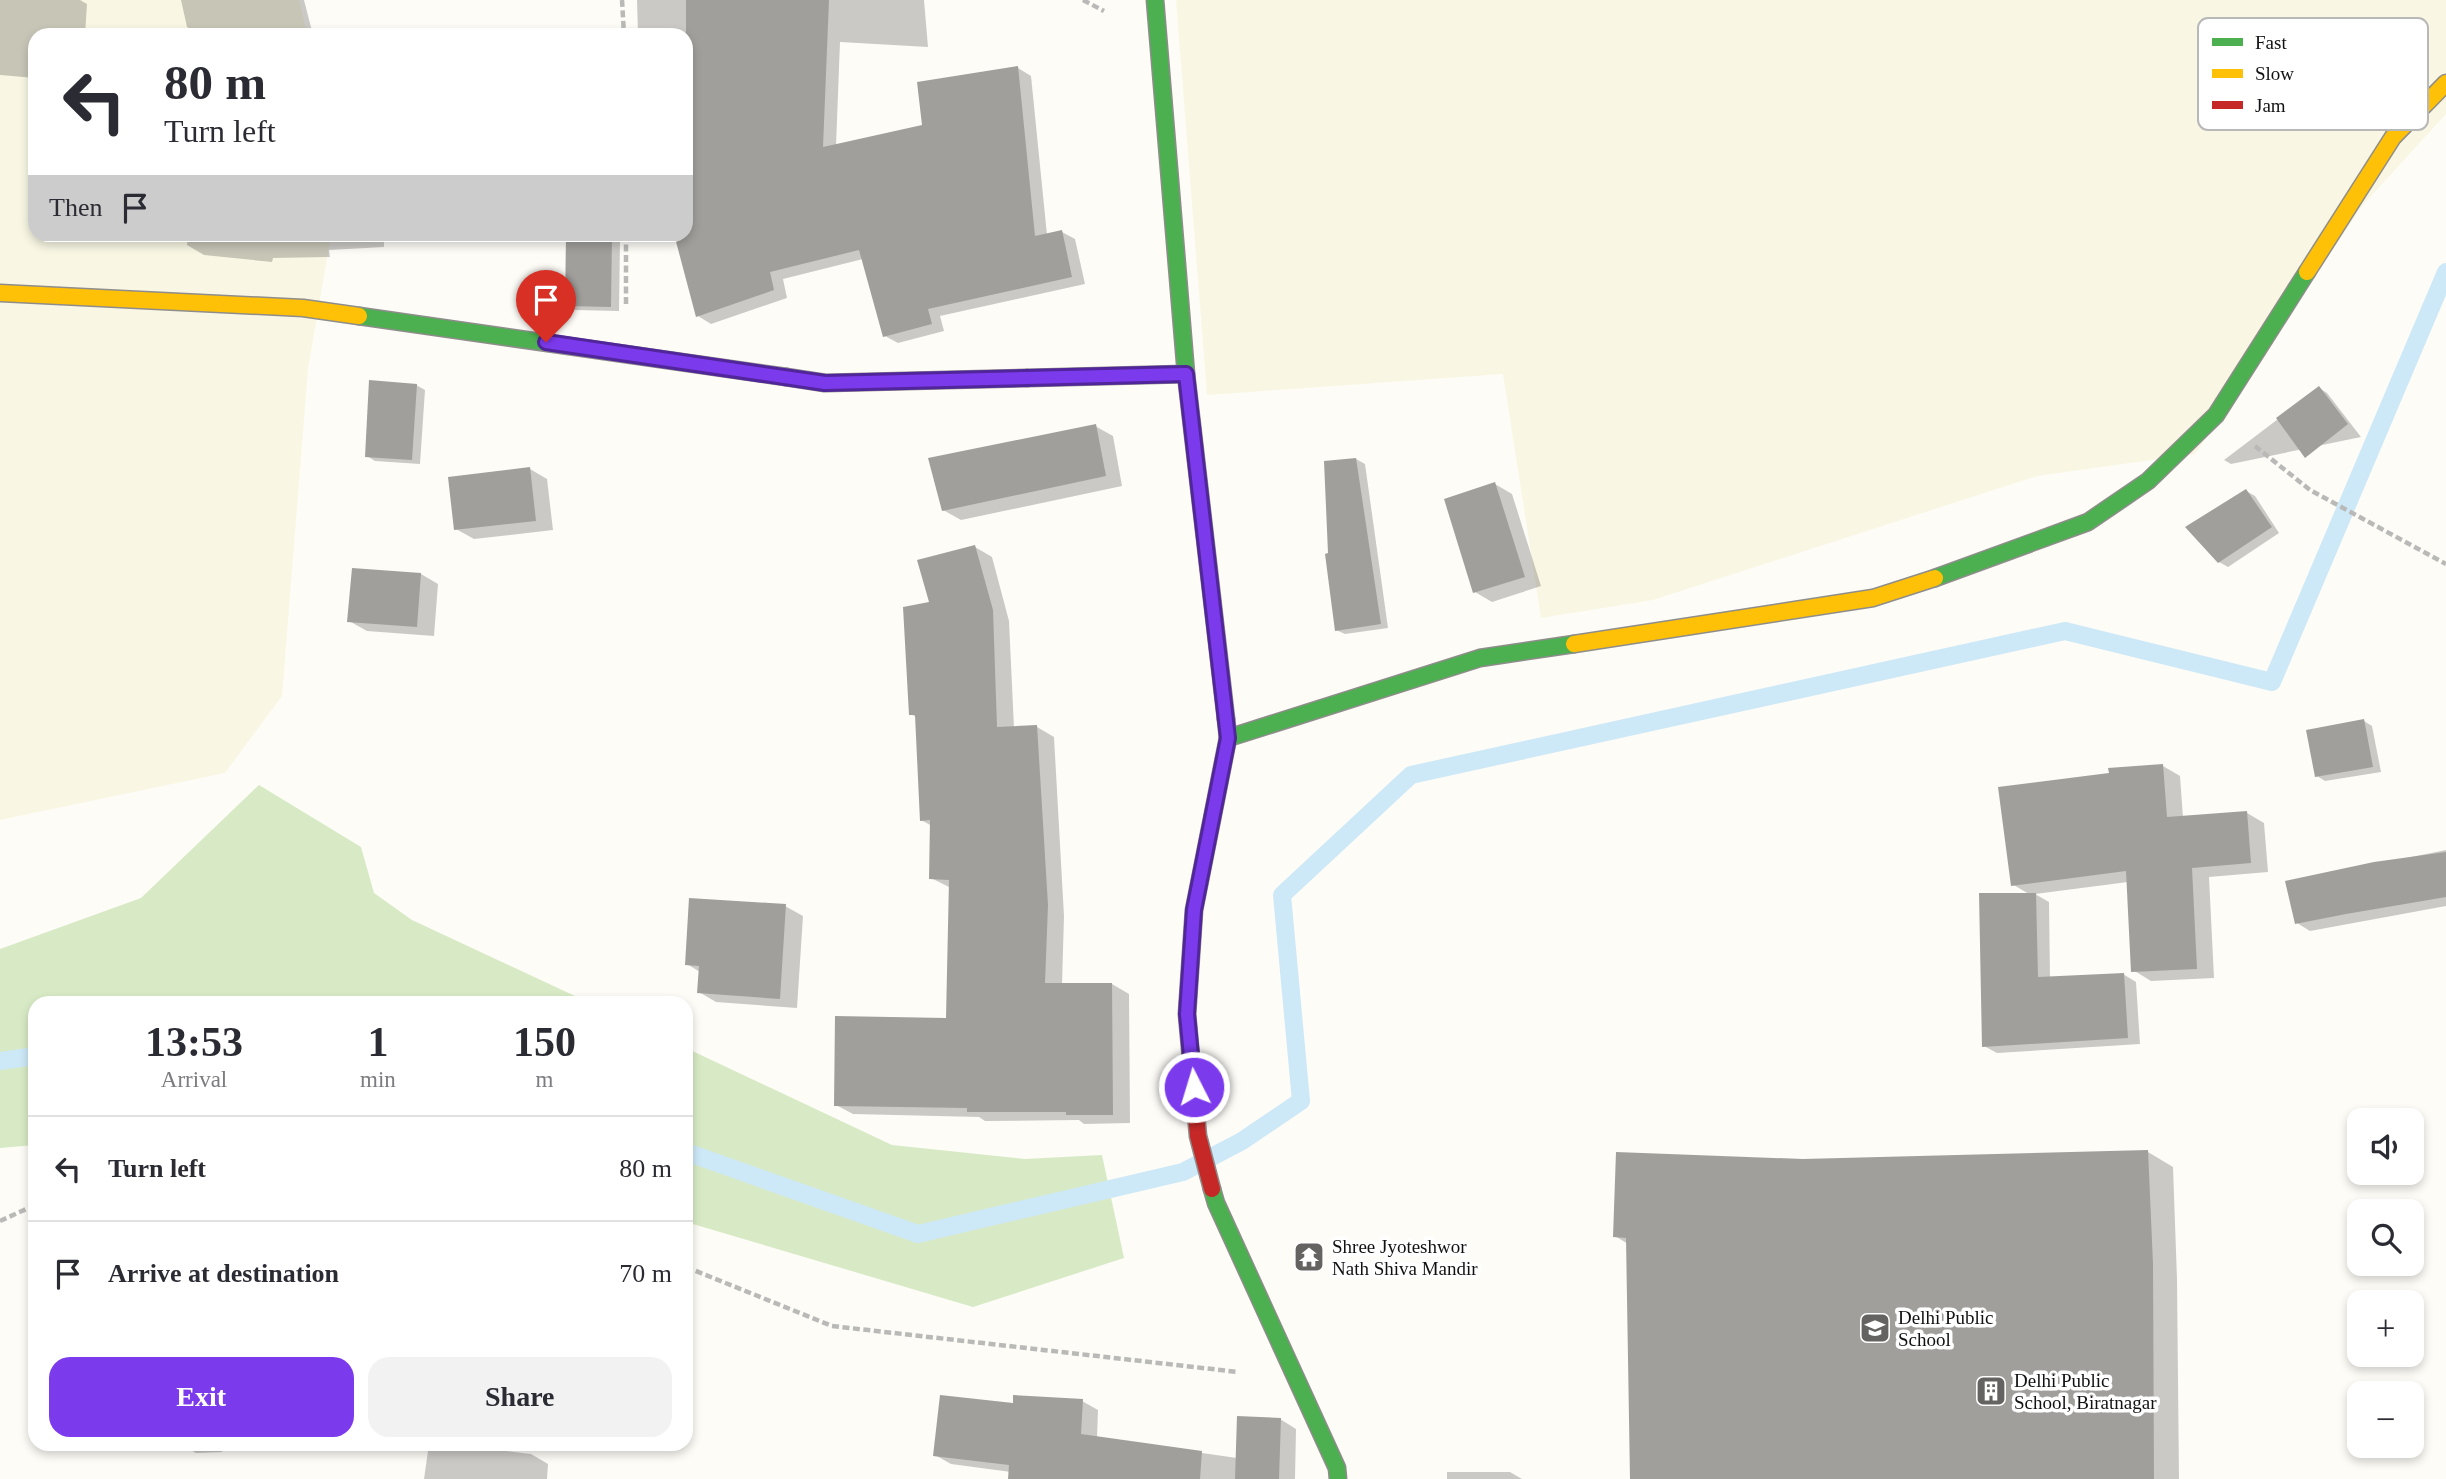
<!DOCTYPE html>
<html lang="en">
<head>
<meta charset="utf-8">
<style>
  body { margin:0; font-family:Georgia,serif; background:#f2f2f3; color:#2b2b33; height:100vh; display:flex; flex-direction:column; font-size:26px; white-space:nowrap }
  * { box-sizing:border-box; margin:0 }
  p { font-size:23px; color:#7c7c81 }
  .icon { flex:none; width:38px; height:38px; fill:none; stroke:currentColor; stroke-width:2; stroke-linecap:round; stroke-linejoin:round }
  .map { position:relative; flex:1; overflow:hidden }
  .panel { position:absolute; left:28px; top:996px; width:665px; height:455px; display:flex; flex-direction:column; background:#fff; border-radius:21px; box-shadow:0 4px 10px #0003 }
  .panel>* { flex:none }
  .guide { position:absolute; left:28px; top:28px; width:665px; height:214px; border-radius:21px; box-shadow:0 4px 10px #0003; background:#fff; color:#2b2b33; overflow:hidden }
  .controls { position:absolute; left:2347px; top:1108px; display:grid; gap:14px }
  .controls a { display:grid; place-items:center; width:77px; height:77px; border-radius:14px; background:#fff; box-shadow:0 4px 10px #0003; font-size:35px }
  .pin { position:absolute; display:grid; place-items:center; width:60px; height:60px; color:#fff; margin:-72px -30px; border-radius:50% 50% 50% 0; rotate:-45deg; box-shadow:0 0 7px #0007 }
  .pin .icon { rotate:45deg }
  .me { position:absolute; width:77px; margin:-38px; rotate:355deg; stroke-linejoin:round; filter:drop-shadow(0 0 5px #0008) }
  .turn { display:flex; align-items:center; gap:24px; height:147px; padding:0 21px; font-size:32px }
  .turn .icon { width:91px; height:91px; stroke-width:2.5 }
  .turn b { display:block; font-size:49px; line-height:60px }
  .then { display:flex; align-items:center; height:66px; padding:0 21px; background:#0003; gap:14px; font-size:26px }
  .eta { display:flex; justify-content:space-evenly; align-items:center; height:119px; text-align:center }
  .eta b { font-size:42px; font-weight:800; line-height:49px }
  .button { display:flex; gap:14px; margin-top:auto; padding:14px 21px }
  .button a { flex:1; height:80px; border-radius:21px; background:#7c3aed; color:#fff; font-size:28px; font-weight:800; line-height:80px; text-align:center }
  .button a+a { background:#f2f2f3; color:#2b2b33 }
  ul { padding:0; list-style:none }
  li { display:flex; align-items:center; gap:21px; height:105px; padding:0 21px; border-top:2px solid #e1e1e2 }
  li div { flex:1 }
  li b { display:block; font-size:26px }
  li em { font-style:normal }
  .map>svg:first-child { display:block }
  .farmland { fill:#f9f7e4 }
  .forest { fill:#d8eac5 }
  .shadow { fill:#0003 }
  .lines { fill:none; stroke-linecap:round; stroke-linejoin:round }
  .stream { stroke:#cde8f7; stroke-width:18 }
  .building { fill:#a19f9c }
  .fast-casing { stroke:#8e8d8b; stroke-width:19 }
  .slow-casing { stroke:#8e8d8b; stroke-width:19 }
  .jam-casing { stroke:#8e8d8b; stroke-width:19 }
  .path { stroke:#b9b9b8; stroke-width:4.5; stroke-dasharray:7 3.5; stroke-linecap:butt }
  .fast { stroke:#4caf50; stroke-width:16 }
  .slow { stroke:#ffc107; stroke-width:16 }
  .jam { stroke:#c62828; stroke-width:16 }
  .route-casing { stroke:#51269a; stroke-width:18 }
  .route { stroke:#7c3aed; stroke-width:12 }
  .labels { text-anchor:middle; stroke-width:7; stroke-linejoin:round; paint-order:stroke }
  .poi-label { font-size:19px; fill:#111; stroke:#fff; text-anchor:start }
  .key { fill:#fff; stroke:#b8b8b8; stroke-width:2 }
  .key-label { font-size:19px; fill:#111 }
</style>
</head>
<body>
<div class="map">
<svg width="2446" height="1479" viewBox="0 0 2446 1479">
  <rect width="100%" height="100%" fill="#fdfcf7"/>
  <g class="farmland">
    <path d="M 0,0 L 299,0 L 307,35 L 35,35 L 35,234 L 331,235 L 308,369 L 282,696 L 225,773 L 0,820 Z"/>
    <path d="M 1176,0 L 2446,0 L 2446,114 L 2362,206 L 2195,454 L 2037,476 L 1653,600 L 1541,618 L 1503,374 L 1207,395 Z"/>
  </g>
  <g class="forest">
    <path d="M 259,785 L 361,847 L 374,893 L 412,920 L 590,1003 L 35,1003 L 35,1145 L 0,1148 L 0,949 L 141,898 Z"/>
    <path d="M 686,1048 L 892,1145 L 1025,1159 L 1102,1155 L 1124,1258 L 973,1307 L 686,1222 Z"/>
  </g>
  <g class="shadow">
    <path d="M 0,0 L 80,0 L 87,4 L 85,35 L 35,35 L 35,78 L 0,75 Z"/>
    <path d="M 181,0 L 304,0 L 313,35 L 201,35 L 187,27 Z"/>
    <path d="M 637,0 L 924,0 L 928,47 L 840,42 L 836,146 L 924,126 L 1018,68 L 1031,76 L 1047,235 L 1062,232 L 1075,239 L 1085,284 L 940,316 L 944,331 L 898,343 L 885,336 L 863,259 L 783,279 L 787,298 L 711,324 L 698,316 L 686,234 L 686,35 L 638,35 Z"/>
    <path d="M 188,234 L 384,234 L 384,247 L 329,250 L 330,257 L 273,258 L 272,262 L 204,255 L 187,245 Z"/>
    <path d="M 611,235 L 620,240 L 619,311 L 575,310 L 567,305 Z"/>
    <path d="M 416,385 L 425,390 L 420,464 L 375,461 L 367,456 Z"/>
    <path d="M 2319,388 L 2327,393 L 2361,437 L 2231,464 L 2224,460 Z"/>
    <path d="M 1095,426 L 1113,436 L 1122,486 L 961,520 L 943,510 Z"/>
    <path d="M 1356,459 L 1365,464 L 1388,628 L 1345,634 L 1336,630 L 1330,555 Z"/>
    <path d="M 530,469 L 547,479 L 553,530 L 474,539 L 456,529 Z"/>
    <path d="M 1495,484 L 1512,494 L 1541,586 L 1492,602 L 1475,592 Z"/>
    <path d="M 2246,491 L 2255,496 L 2279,533 L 2228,567 L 2219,562 Z"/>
    <path d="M 975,547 L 992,557 L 1009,621 L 1014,728 L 1037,727 L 1054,737 L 1064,916 L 1062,985 L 1112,984 L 1129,994 L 1130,1123 L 1084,1124 L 1079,1120 L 985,1121 L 979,1117 L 853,1114 L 836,1105 L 947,1020 L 951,888 L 931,878 L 932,826 L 921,820 L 916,717 L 911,714 L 931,603 Z"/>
    <path d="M 421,574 L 438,584 L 434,636 L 367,631 L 349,621 Z"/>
    <path d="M 2364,721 L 2372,726 L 2381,772 L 2325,781 L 2317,776 Z"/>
    <path d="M 2163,766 L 2180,776 L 2183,818 L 2247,813 L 2264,823 L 2268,872 L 2209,877 L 2214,978 L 2151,981 L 2133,970 L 2128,882 L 2035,894 L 2049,902 L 2050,978 L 2123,974 L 2136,982 L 2140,1044 L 1997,1053 L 1984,1046 L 2029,894 L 2012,884 Z"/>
    <path d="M 2446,850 L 2446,906 L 2310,931 L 2297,923 L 2287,882 Z"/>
    <path d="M 785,906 L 803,916 L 797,1008 L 716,1002 L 699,992 L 700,972 L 687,964 Z"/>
    <path d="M 2148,1152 L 2173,1167 L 2177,1279 L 2179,1479 L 1632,1479 L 1628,1244 L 1615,1236 Z"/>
    <path d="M 1082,1401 L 1098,1410 L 1097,1438 L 1237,1458 L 1280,1419 L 1296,1429 L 1295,1479 L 1010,1479 L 1011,1472 L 951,1464 L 935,1455 L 1015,1405 Z"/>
    <path d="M 184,1444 L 223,1444 L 222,1452 L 196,1453 L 184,1446 Z"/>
    <path d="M 429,1444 L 450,1444 L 531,1454 L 548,1464 L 547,1479 L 424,1479 Z"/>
    <path d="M 1447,1472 L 1510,1472 L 1522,1479 L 1447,1479 Z"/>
  </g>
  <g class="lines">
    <g class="stream">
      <path d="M 0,1061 L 35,1056"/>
      <path d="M 686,1152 L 918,1234 L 1183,1172 L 1242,1141 L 1301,1101 L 1282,895 L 1411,775 L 2065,631 L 2272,682 L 2446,272"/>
    </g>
  </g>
  <g class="building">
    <path d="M 686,0 L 829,0 L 823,147 L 922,125 L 917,82 L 1018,66 L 1035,236 L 1062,230 L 1072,277 L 928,309 L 932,324 L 883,337 L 859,250 L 770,272 L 774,290 L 696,317 L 674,234 L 686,234 Z"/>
    <path d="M 566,234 L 612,234 L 611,307 L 565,306 Z"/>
    <path d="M 369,380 L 417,384 L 412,460 L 365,457 Z"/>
    <path d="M 2319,386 L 2348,424 L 2305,458 L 2276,418 Z"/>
    <path d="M 1096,424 L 1106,476 L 942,511 L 928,458 Z"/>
    <path d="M 1356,458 L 1381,624 L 1335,631 L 1325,554 L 1328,553 L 1324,461 Z"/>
    <path d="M 530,467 L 536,521 L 454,530 L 448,477 Z"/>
    <path d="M 1495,482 L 1525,577 L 1473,593 L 1444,499 Z"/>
    <path d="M 2246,489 L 2272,527 L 2218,563 L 2185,527 Z"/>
    <path d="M 975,545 L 993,610 L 997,727 L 1037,725 L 1048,905 L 1045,983 L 1112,983 L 1113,1115 L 1066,1115 L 1066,1112 L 967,1112 L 967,1108 L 834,1106 L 835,1016 L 946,1018 L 949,880 L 929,879 L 930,820 L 920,821 L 915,715 L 909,715 L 903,607 L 929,602 L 917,560 Z"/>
    <path d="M 352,568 L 421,573 L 417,627 L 347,622 Z"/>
    <path d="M 2364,719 L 2373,767 L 2315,777 L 2306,730 Z"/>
    <path d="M 2163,764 L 2167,817 L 2247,811 L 2251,863 L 2192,868 L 2197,969 L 2131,972 L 2126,871 L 2011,886 L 1998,787 L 2109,773 L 2108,768 Z"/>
    <path d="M 2446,852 L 2446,897 L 2346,914 L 2295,924 L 2285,881 L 2374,862 Z"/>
    <path d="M 1979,893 L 2036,893 L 2038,977 L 2124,973 L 2128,1038 L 1982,1047 Z"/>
    <path d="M 689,898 L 786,904 L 780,999 L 697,993 L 699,966 L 685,965 Z"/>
    <path d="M 2148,1150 L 2153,1264 L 2154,1479 L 1630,1479 L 1626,1238 L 1613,1237 L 1616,1152 L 1803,1159 Z"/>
    <path d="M 940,1395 L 1013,1403 L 1013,1395 L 1083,1399 L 1081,1434 L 1202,1451 L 1200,1479 L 1008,1479 L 1009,1465 L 933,1456 Z"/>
    <path d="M 1237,1416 L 1281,1418 L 1279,1479 L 1235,1479 Z"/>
  </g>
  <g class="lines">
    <g class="fast-casing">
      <g id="fast">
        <path d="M 1155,0 L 1186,374 L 1226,719"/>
        <path d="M 359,316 L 786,377"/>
        <path d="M 1935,578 L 2088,522 L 2148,481 L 2216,415 L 2307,272"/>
        <path d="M 1228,738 L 1480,658 L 1574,644"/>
        <path d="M 1212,1189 L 1216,1203 L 1337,1468 L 1338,1479"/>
      </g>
    </g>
    <g class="slow-casing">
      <g id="slow">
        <path d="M 2307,272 L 2393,137 L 2446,83"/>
        <path d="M 0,293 L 303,308 L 359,316"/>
        <path d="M 1027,378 L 1186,374"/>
        <path d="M 1574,644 L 1873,598 L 1935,578"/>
      </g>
    </g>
    <g class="jam-casing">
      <g id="jam">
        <path d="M 786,377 L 825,383 L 1027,378"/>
        <path d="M 1212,1189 L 1198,1136 L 1187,1014 L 1194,910 L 1228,738 L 1226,719"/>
      </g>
    </g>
    <g class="path">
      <path d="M 622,0 L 624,35"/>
      <path d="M 1083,0 L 1104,11"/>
      <path d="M 626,234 L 626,304"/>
      <path d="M 2255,446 L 2310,490 L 2446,564"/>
      <path d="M 0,1221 L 35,1205"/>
      <path d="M 686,1267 L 832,1326 L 1238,1372"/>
    </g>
    <use href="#fast" class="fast"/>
    <use href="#slow" class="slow"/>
    <use href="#jam" class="jam"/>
  </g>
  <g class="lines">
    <g class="route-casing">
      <path id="route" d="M 546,342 L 825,383 L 1186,374 L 1228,738 L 1194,910 L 1187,1014 L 1194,1087"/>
    </g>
    <use href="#route" class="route"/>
  </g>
  <defs>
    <g id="temple-square" transform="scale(1.575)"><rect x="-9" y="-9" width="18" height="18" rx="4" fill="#646362" stroke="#fff"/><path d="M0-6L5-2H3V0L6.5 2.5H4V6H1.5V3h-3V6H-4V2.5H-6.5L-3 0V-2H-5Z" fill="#fff"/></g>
    <g id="school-square" transform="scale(1.575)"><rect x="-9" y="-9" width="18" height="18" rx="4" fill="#646362" stroke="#fff"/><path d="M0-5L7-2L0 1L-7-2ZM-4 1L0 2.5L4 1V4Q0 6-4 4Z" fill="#fff"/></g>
    <g id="building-square" transform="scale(1.575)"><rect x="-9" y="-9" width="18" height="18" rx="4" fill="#646362" stroke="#fff"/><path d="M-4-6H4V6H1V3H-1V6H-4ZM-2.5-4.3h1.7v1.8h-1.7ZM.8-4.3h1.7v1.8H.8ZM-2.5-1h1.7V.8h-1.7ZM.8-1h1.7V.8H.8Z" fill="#fff"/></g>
  </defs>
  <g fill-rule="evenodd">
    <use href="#temple-square" x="1309" y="1257"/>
    <use href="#school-square" x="1875" y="1328"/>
    <use href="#building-square" x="1991" y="1391"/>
  </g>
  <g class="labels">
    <g class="poi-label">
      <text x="1332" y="1253">Shree Jyoteshwor<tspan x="1332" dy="22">Nath Shiva Mandir</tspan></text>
      <text x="1898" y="1324">Delhi Public<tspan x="1898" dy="22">School</tspan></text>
      <text x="2014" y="1387">Delhi Public<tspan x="2014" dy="22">School, Biratnagar</tspan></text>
    </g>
  </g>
  <rect x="2198" y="18" width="230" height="112" rx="10" class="key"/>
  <rect x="2212" y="38" width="31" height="8" fill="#4caf50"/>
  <rect x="2212" y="69" width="31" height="9" fill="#ffc107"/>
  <rect x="2212" y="101" width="31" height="8" fill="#c62828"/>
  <g class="key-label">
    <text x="2255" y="49">Fast</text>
    <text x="2255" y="80">Slow</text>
    <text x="2255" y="112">Jam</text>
  </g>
</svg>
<div class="controls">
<a><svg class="icon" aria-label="sound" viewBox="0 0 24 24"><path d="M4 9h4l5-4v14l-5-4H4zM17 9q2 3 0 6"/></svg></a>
<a><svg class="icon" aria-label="search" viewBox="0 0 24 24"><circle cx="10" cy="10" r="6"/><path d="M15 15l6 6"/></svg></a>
<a>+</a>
<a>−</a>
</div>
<div class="pin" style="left:546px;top:342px;background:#d93025"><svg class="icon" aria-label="arrive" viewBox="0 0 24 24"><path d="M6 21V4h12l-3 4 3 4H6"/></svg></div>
<svg class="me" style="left:1194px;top:1087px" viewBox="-20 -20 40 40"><circle r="17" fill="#7c3aed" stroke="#fff" stroke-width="3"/><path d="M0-11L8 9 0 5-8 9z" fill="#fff"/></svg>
<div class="guide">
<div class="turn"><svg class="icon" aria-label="left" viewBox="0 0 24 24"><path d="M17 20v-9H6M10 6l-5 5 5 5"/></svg><div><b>80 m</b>Turn left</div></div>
<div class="then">Then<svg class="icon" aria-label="arrive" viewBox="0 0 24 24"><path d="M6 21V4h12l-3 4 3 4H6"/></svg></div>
</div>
<section class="panel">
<div class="eta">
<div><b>13:53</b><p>Arrival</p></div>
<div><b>1</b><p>min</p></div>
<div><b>150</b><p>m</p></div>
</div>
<ul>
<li><svg class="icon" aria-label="left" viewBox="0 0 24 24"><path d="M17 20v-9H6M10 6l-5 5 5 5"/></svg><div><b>Turn left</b></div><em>80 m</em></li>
<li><svg class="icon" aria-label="arrive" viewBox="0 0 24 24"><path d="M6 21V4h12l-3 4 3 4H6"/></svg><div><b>Arrive at destination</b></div><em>70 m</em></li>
</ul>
<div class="button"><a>Exit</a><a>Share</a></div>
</section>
</div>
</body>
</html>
